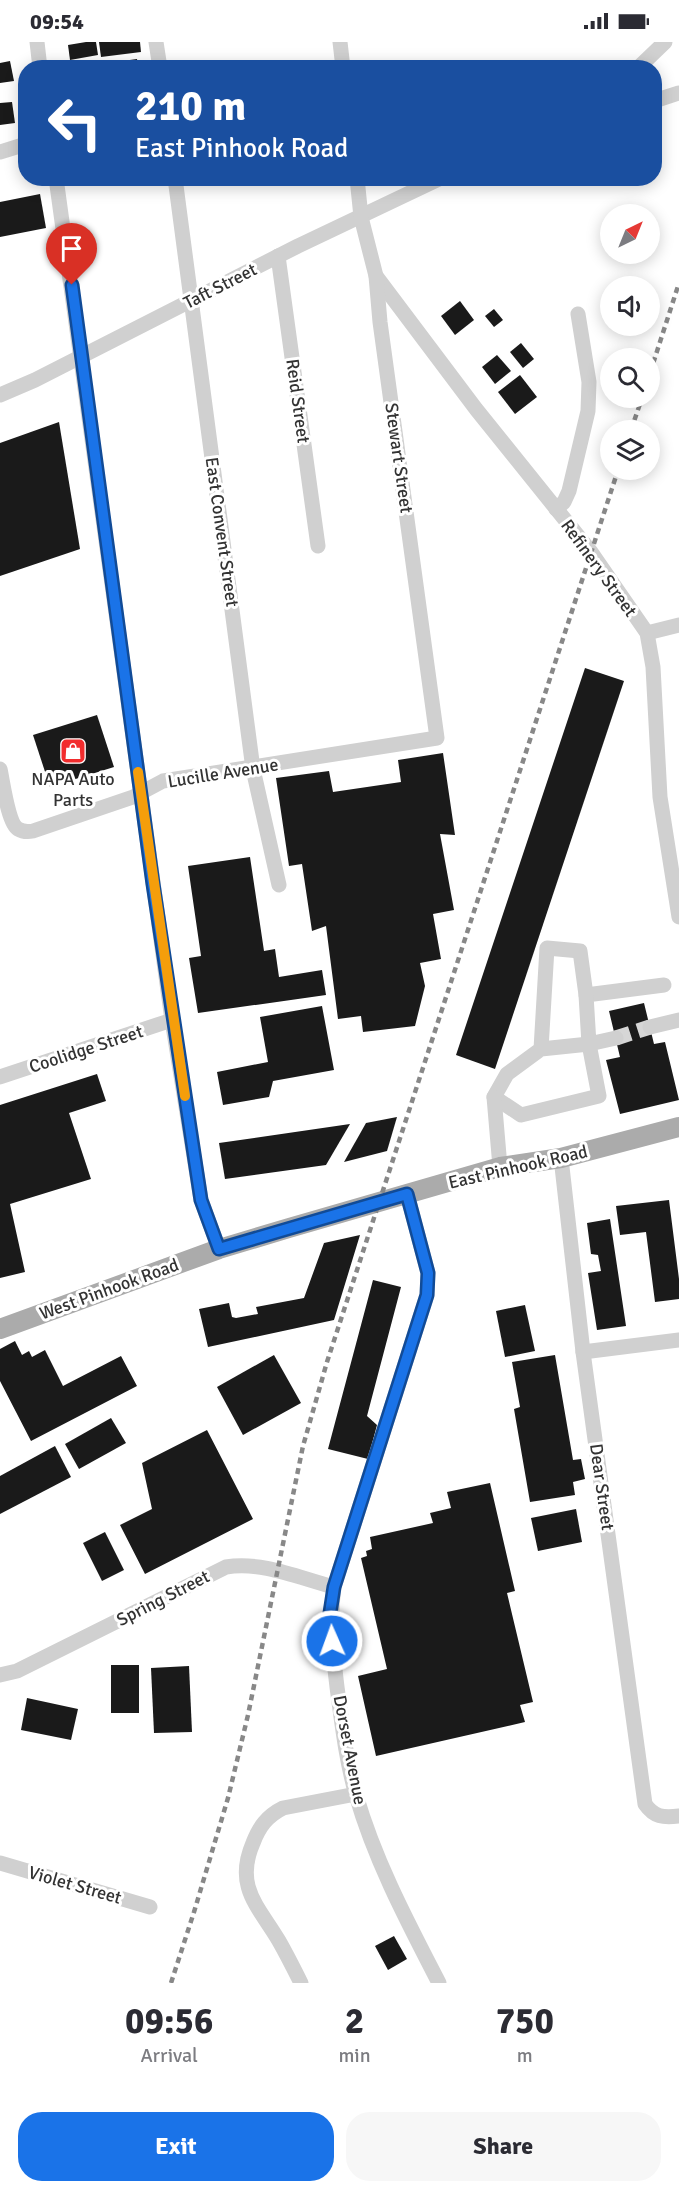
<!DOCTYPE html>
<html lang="en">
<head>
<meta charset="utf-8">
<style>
  body { margin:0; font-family:Signika,sans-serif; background:#f7f7f7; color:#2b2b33; height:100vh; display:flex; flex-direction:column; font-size:22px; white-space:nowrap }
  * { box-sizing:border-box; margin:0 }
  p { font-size:20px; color:#7c7c81 }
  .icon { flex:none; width:33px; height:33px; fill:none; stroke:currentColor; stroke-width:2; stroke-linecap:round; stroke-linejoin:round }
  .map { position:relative; height:1941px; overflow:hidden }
  .panel { display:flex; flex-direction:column; background:#fff; flex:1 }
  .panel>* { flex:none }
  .guide { position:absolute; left:18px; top:18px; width:644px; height:126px; border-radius:24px; box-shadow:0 3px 15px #0003; background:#1a4fa0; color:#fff; overflow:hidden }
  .needle { width:39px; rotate:43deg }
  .buttons { position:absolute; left:600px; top:162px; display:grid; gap:12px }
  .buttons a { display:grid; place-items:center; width:60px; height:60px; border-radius:50%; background:#fff; box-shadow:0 3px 15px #0003; font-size:30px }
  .pin { position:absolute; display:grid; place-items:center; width:51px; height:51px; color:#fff; margin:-62px -26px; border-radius:50% 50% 50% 0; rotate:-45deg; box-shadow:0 0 6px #0007 }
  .pin .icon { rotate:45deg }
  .me { position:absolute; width:66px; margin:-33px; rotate:358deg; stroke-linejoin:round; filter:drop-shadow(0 0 4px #0008) }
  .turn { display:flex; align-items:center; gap:21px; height:126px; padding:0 18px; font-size:27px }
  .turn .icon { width:78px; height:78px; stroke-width:2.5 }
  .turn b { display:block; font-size:42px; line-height:51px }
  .eta { display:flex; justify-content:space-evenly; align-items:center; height:102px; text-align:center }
  .eta b { font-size:36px; font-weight:700; line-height:42px }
  .action { display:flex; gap:12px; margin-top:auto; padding:12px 18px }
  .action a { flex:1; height:69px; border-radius:24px; background:#1a73e8; color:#fff; font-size:24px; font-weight:700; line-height:69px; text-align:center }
  .action a+a { background:#f7f7f7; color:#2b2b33 }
  .status { display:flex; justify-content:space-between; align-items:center; height:42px; padding:0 30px; background:#fff; direction:ltr }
  .status svg { height:16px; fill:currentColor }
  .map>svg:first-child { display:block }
  .building { fill:#1a1a1a }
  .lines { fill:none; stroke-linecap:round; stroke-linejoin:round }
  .minor-tunnel { stroke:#d6d6d6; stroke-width:15; stroke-dasharray:15 8; stroke-linecap:butt }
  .minor { stroke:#d0d0d0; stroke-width:15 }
  .major { stroke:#ababab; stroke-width:20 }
  .rail { stroke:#888; stroke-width:4.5; stroke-dasharray:6 4.5; stroke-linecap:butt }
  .route-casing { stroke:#114b97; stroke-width:15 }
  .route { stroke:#1a73e8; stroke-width:10 }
  .slow { stroke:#f59e0b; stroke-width:10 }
  .labels { text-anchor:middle; stroke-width:6; stroke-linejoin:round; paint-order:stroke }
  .street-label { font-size:18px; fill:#333; stroke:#fff }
  .poi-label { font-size:18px; fill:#333; stroke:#fff }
</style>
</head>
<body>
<div class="status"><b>09:54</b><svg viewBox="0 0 49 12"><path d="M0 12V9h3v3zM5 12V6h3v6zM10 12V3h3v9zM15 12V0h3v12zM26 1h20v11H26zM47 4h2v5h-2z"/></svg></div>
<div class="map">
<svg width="679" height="1941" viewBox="0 0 679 1941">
  <rect width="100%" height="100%" fill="#fff"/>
  <g class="building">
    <path d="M 86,0 L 96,0 L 98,13 L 70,18 L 68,3 Z"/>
    <path d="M 99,0 L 140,0 L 141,10 L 101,15 Z"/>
    <path d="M 137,17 L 138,26 L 86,26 L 86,24 Z"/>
    <path d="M 10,19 L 14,39 L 0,41 L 0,21 Z"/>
    <path d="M 12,60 L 15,81 L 0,83 L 0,61 Z"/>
    <path d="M 40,152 L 46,186 L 0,195 L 0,160 Z"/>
    <path d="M 460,259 L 474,278 L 455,293 L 441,274 Z"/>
    <path d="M 494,267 L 503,278 L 494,285 L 485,274 Z"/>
    <path d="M 521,301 L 534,317 L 523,326 L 510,310 Z"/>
    <path d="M 497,313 L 511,329 L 495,342 L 482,325 Z"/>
    <path d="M 520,333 L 537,355 L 515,372 L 498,350 Z"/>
    <path d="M 59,380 L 80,507 L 0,534 L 0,401 Z"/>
    <path d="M 585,626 L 624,639 L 495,1027 L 456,1013 Z"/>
    <path d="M 97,673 L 114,725 L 50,745 L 33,693 Z"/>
    <path d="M 443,711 L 455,793 L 440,792 L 454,868 L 433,872 L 441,917 L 420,921 L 425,944 L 415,984 L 363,990 L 361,974 L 338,977 L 326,884 L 312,889 L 302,822 L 289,824 L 276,736 L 329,729 L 333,750 L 401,740 L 398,718 Z"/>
    <path d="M 250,815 L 264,909 L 275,907 L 279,935 L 322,928 L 326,953 L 198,971 L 189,916 L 201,914 L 188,824 Z"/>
    <path d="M 644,961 L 654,1002 L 665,1000 L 679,1058 L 620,1072 L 606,1018 L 620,1015 L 609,969 Z"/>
    <path d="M 322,964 L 334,1028 L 273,1039 L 269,1055 L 223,1063 L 217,1030 L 268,1020 L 260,975 Z"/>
    <path d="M 97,1032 L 106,1059 L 69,1071 L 91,1137 L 10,1162 L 25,1230 L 0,1236 L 0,1063 Z"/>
    <path d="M 397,1075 L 387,1109 L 344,1120 L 366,1081 Z"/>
    <path d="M 350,1082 L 326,1123 L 225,1137 L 219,1101 Z"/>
    <path d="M 669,1158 L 679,1237 L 679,1257 L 655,1260 L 646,1190 L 620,1193 L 616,1164 Z"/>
    <path d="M 610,1177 L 626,1284 L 597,1288 L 588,1231 L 601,1229 L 598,1213 L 591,1212 L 587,1181 Z"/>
    <path d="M 360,1193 L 334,1278 L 208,1305 L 199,1267 L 229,1261 L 232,1275 L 236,1276 L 258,1272 L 256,1265 L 304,1256 L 324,1201 Z"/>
    <path d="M 373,1238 L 401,1245 L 367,1374 L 377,1383 L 368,1417 L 328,1407 Z"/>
    <path d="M 525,1263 L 535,1309 L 505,1315 L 496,1269 Z"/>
    <path d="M 15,1299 L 22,1313 L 29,1309 L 32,1315 L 45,1308 L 63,1344 L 121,1314 L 137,1344 L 31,1399 L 0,1339 L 0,1307 Z"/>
    <path d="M 274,1313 L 301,1361 L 243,1393 L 217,1345 Z"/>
    <path d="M 555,1313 L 573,1418 L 581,1417 L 585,1437 L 573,1440 L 575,1453 L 530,1460 L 514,1367 L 520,1365 L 512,1320 Z"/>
    <path d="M 111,1376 L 126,1401 L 79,1427 L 65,1402 Z"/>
    <path d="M 207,1388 L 253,1477 L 145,1532 L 120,1483 L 152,1467 L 142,1421 Z"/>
    <path d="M 55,1404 L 71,1435 L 0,1472 L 0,1434 Z"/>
    <path d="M 490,1441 L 515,1549 L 507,1551 L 533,1660 L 520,1663 L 525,1680 L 376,1714 L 358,1634 L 387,1627 L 361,1516 L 367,1514 L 366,1509 L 372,1507 L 370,1495 L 433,1481 L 430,1471 L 451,1466 L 447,1450 Z"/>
    <path d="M 576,1467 L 582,1500 L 538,1509 L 531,1476 Z"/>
    <path d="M 105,1490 L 124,1528 L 102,1539 L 83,1501 Z"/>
    <rect x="111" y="1623" width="28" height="48"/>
    <path d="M 189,1624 L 192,1690 L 154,1691 L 151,1626 Z"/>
    <path d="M 27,1656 L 78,1667 L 71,1698 L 21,1688 Z"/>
    <path d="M 394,1894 L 407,1917 L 388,1928 L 375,1904 Z"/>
  </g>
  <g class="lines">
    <path class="minor-tunnel" d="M 616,996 L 650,985"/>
    <g class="minor">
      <path d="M 37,0 L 40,26"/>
      <path d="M 156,0 L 160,26"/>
      <path d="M 340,0 L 343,26"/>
      <path d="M 638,26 L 665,0"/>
      <path d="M 654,59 L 679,51"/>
      <path d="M 0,110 L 26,102"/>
      <path d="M 56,136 L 172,978 L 201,1158 L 219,1207"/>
      <path d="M 175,136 L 253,727 L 279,843"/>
      <path d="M 278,214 L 318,504"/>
      <path d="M 376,234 L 476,367 L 591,510 L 647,591 L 653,625 L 660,755 L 679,875"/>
      <path d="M 0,353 L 35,338 L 298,204 L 441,136"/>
      <path d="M 556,467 L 564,460 L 569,449 L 588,369 L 589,340 L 578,272"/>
      <path d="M 647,591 L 679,583"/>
      <path d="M 0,727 C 3,740 8,781 18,787 C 23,790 28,790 33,789 L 133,755 L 163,739 L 437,696 L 380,280 L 376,234 L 361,175 L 357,136"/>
      <path d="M 586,953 L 664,943"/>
      <path d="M 650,985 L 679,978"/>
      <path d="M 541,1007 L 547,906 L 580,909 L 586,953 L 589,1002 L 541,1007 L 507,1032 L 494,1055 L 521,1073 L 599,1054 L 589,1002 L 616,996"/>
      <path d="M 0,1035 L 172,978"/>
      <path d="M 494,1055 L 500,1125"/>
      <path d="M 561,1116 L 583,1310 L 645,1762 C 654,1775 663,1776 679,1774"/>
      <path d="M 407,1152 L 428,1231 L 427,1253 L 334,1545 C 329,1579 333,1611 337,1645 C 342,1682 346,1718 356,1753 C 375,1819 408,1881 439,1941"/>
      <path d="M 583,1310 L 679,1298"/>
      <path d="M 0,1633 L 17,1629 L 226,1525 C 262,1519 299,1536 334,1545"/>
      <path d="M 0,1821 L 150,1865"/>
      <path d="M 301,1941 C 294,1927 287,1913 279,1899 C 259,1865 234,1845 253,1801 C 259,1785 267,1774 283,1766 L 356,1752"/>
    </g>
    <path class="major" d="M 0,1287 L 219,1207 L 289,1186 L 500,1125 L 561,1116 L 679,1085"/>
    <g class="rail">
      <path d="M 650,331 L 679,241"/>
      <path d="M 631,388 L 642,356"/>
      <path d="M 171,1941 L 194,1870 L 228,1756 L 248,1673 L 303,1404 L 327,1320 L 618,428"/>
    </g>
  </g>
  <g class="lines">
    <g class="route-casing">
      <path id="route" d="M 72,243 L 153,842 L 201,1158 L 219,1207 L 407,1152 L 428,1231 L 427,1253 L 334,1545 L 330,1571 L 332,1599"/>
    </g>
    <use href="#route" class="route"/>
    <path class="slow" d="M 138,730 L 185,1054"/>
  </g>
  <defs>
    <g id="shop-square" transform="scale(1.35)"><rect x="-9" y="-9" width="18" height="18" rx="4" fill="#f22c2d" stroke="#fff"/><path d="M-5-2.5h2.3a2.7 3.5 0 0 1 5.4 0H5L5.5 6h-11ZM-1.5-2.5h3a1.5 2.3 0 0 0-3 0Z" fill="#fff"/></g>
  </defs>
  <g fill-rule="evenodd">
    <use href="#shop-square" x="73" y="709"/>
  </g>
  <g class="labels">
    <g class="street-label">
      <text transform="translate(220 244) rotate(-27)" y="6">Taft Street</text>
      <text transform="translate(298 359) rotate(82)" y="6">Reid Street</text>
      <text transform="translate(399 416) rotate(82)" y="6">Stewart Street</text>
      <text transform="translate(222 490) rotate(82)" y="6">East Convent Street</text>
      <text transform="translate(599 526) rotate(54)" y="6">Refinery Street</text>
      <text transform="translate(223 731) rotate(-9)" y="6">Lucille Avenue</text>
      <text transform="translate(86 1007) rotate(-18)" y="6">Coolidge Street</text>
      <text transform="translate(518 1125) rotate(-13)" y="6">East Pinhook Road</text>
      <text transform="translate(109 1247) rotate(-20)" y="6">West Pinhook Road</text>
      <text transform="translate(602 1445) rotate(82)" y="6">Dear Street</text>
      <text transform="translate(163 1556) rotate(-27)" y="6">Spring Street</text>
      <text transform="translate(350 1708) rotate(79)" y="6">Dorset Avenue</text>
      <text transform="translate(75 1843) rotate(16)" y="6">Violet Street</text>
    </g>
    <g class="poi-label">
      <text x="73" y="743">NAPA Auto<tspan x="73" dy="21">Parts</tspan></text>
    </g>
  </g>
</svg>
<div class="buttons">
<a><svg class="needle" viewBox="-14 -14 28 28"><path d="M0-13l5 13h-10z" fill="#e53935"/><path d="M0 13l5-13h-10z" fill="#7c7c81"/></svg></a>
<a><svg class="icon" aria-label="sound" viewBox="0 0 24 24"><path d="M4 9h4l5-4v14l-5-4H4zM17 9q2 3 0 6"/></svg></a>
<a><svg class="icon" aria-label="search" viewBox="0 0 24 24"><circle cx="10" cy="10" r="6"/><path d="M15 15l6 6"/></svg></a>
<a><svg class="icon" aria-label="layers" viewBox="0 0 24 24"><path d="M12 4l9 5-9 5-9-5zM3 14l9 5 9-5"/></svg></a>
</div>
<div class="pin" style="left:72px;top:243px;background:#d93025"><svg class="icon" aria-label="arrive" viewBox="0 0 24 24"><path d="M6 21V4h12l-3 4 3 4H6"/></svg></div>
<svg class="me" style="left:332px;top:1599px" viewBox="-20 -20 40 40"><circle r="17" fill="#1a73e8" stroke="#fff" stroke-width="3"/><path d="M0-11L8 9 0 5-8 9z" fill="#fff"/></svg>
<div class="guide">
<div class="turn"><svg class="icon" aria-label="left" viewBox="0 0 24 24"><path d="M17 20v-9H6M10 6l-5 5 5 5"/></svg><div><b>210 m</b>East Pinhook Road</div></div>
</div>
</div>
<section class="panel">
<div class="eta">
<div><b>09:56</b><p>Arrival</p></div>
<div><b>2</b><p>min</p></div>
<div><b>750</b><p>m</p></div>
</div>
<div class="action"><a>Exit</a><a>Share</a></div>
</section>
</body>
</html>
